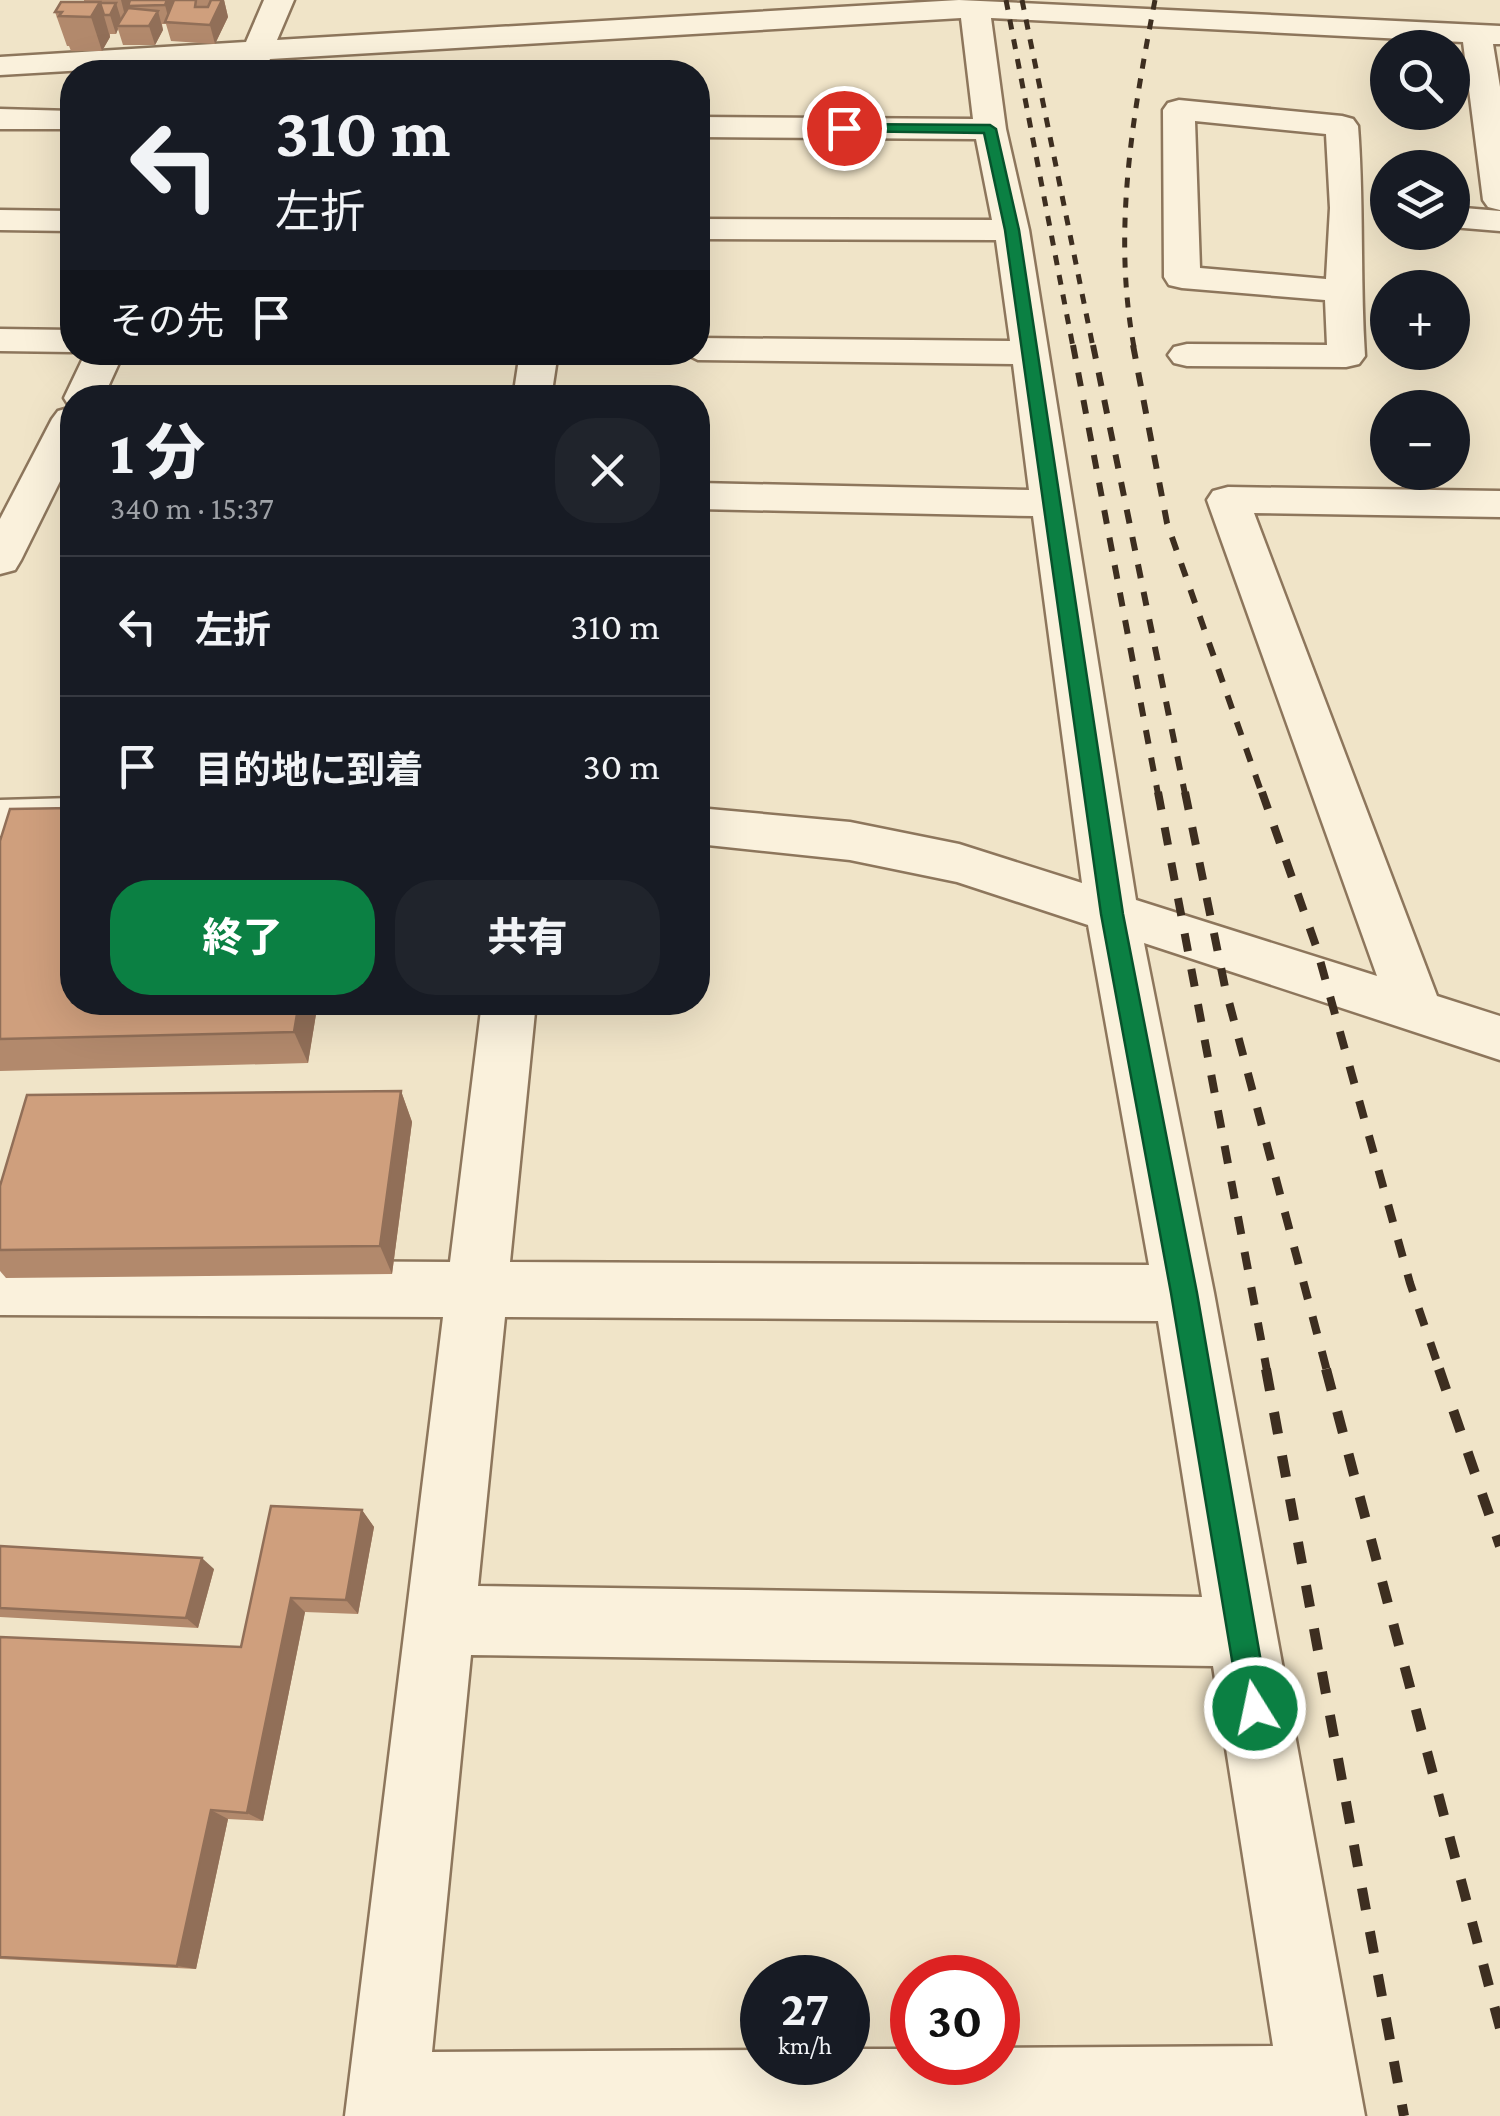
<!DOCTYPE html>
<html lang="ja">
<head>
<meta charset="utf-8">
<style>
  body { margin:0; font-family:"Crimson Pro","Noto Sans JP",serif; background:#20242c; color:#f1f3f6; height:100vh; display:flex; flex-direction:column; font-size:38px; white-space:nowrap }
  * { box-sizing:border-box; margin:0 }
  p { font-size:32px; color:#9ea1a6 }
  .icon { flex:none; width:55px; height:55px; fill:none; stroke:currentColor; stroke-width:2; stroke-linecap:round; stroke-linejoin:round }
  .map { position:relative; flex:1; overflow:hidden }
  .sheet { position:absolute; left:60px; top:385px; width:650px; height:630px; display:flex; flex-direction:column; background:#171b24; border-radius:40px; box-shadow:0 10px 40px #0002 }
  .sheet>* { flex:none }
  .guide { position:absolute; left:60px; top:60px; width:650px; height:305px; border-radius:40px; box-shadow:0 10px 40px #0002; background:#171b24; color:#f1f3f6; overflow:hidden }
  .tools { position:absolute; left:1370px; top:30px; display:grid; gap:20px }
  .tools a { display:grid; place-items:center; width:100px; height:100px; border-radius:50%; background:#171b24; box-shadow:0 10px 40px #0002; font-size:50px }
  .speed { position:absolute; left:740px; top:1955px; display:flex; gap:20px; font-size:50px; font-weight:700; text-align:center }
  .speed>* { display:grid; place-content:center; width:130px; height:130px; border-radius:50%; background:#171b24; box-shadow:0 10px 40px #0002; line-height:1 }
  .speed small { font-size:25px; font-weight:400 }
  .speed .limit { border:15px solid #d22; background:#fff; color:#111 }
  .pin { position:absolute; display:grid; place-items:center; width:85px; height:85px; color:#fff; margin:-42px; border:5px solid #fff; border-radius:50%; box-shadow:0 2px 10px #0007 }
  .me { position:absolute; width:110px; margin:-55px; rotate:350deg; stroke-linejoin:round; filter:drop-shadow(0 0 8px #0008) }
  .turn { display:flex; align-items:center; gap:35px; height:210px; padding:0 50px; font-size:45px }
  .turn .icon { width:130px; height:130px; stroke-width:2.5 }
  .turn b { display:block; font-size:70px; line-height:85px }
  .then { display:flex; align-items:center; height:95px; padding:0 50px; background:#0003; gap:20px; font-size:38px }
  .round { display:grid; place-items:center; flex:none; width:105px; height:105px; border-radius:40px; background:#20242c }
  .summary { display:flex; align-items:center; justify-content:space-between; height:170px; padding:0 50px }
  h1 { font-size:60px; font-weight:800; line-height:75px }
  .button { display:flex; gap:20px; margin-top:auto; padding:20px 50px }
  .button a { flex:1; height:115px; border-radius:40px; background:#0b8043; color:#fff; font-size:40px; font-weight:800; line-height:115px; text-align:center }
  .button a+a { background:#20242c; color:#f1f3f6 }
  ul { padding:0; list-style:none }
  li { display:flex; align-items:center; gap:30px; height:140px; padding:0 50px; border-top:2px solid #363941 }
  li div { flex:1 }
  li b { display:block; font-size:38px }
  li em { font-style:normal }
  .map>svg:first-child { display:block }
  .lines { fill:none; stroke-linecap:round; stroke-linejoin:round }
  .minor-casing { stroke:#8d765c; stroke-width:5 }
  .minor { fill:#faf1dc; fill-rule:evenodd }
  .rail-far3 { stroke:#3d2e20; stroke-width:5; stroke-dasharray:10 10; stroke-linecap:butt }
  .rail-far2 { stroke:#3d2e20; stroke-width:6; stroke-dasharray:14 14; stroke-linecap:butt }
  .rail-far1 { stroke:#3d2e20; stroke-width:8; stroke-dasharray:18 18; stroke-linecap:butt }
  .rail { stroke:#3d2e20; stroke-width:10; stroke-dasharray:22 22; stroke-linecap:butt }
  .wall { fill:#b2896c }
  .shaded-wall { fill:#916f58 }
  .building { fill:#cf9f7d; stroke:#916f58; stroke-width:2.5 }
  .route { fill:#0b8043; stroke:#07532c; stroke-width:2.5 }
</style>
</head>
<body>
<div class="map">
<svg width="1500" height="2116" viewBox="0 0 1500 2116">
  <rect width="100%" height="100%" fill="#f0e4c8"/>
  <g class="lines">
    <g class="minor-casing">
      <g id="minor">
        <path d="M 264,0 L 294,0 L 277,40 L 959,0 L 1500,26 L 1500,44 L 1493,44 L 1500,87 L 1500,210 L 1488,207 L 1483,200 L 1463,42 L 991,18 L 1006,129 L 1029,230 L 1136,900 L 1377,976 L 1207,500 L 1213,491 L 1228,487 L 1500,491 L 1500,517 L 1254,513 L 1437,996 L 1500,1016 L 1500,1060 L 1144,943 L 1214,1293 L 1365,2116 L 345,2116 L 443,1317 L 0,1315 L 0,1259 L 450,1262 L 482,1002 L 536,1002 L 510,1262 L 1149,1265 L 1088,925 L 957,882 L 850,860 L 698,844 L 698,808 L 850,822 L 959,844 L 1082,883 L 1033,516 L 698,509 L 698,483 L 1029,490 L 1013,364 L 698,360 L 682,352 L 698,352 L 698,338 L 1010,341 L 996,240 L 698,239 L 698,219 L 992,220 L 976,139 L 698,137 L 698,117 L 973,119 L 961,18 L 270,59 L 264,72 L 234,72 L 238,61 L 0,75 L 0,57 L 246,42 ZM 505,1317 L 1158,1321 L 1202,1597 L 478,1586 ZM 471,1655 L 1213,1666 L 1273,2046 L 998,2048 L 998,2062 L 912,2062 L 912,2049 L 848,2049 L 848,2062 L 762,2062 L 762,2050 L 432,2052 Z"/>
        <path d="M 1179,100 L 1342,116 L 1353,119 L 1358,126 C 1364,203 1360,279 1365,356 L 1359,364 L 1346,367 L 1187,366 L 1174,363 L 1168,355 L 1174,347 L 1187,344 L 1327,345 L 1325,300 L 1182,288 L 1169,285 L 1164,277 L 1163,110 L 1168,103 ZM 1195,121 L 1326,134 L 1330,208 L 1326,279 L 1200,268 Z"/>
        <path d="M 0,109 L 72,111 L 72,129 L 0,129 Z"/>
        <path d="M 1452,207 L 1500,211 L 1500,231 L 1452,227 Z"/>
        <path d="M 0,210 L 72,211 L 72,231 L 0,230 Z"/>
        <path d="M 0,329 L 72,330 L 72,352 L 0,351 Z"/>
        <path d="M 86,352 L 124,352 L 103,398 L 72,398 L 72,407 L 69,406 L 64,398 Z"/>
        <path d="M 520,352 L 558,352 L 551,398 L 513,398 Z"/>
        <path d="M 72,407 L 72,457 L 21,560 L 15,570 L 0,574 L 0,519 L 52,419 L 58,411 Z"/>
        <path d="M 72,798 L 72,834 L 0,836 L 0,800 Z"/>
      </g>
    </g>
    <use href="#minor" class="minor"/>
    <g class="rail-far3">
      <path d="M 1006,0 L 1073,347"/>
      <path d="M 1022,0 L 1093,347"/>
      <path d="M 1134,347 C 1112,231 1133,114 1155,0"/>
    </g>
    <g class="rail-far2">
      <path d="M 1073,345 L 1158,794"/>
      <path d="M 1093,345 L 1185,794"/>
      <path d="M 1133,345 L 1167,523 L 1262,794"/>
    </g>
    <g class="rail-far1">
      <path d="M 1158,792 L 1267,1371"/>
      <path d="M 1185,792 L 1225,987 L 1327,1371"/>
      <path d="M 1262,792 L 1316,946 L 1410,1283 L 1440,1371"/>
    </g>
    <g class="rail">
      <path d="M 1266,1369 L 1404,2116"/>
      <path d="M 1326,1369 L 1500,2028"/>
      <path d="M 1439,1369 L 1500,1546"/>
    </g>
  </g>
  <g class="wall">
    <path d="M 84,0 L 224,0 L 228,17 L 215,44 L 171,41 L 166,24 L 162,24 L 163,30 L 155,45 L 123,45 L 118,29 L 116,34 L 110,34 L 110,37 L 102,51 L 71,51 L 69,46 L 67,46 L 55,12 L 84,2 Z"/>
    <path d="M 0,841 L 318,1002 L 308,1063 L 0,1071 Z"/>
    <path d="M 401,1091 L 412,1122 L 392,1274 L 6,1278 L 0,1271 L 0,1186 Z"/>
    <path d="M 362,1510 L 374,1527 L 358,1614 L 305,1612 L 263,1821 L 228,1819 L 196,1969 L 0,1959 L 0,1637 L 241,1647 Z"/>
    <path d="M 0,1546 L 214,1569 L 198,1628 L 0,1617 Z"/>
  </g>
  <g class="shaded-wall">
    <path d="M 121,0 L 131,0 L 128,6 L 130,13 L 126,20 Z"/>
    <path d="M 167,0 L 174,0 L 176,10 L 170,24 L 165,5 Z"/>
    <path d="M 216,0 L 224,0 L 228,17 L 215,44 L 210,25 Z"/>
    <path d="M 100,2 L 110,37 L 102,51 L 91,17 Z"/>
    <path d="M 116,3 L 122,22 L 117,26 L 118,29 L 116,34 L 110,15 Z"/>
    <path d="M 158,11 L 163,30 L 155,45 L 149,26 Z"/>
    <path d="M 299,1002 L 318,1002 L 308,1063 L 294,1032 Z"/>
    <path d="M 401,1091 L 412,1122 L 392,1274 L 380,1246 Z"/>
    <path d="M 362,1510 L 374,1527 L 358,1614 L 346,1600 Z"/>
    <path d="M 202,1558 L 214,1569 L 198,1628 L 186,1618 Z"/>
    <path d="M 291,1598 L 305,1612 L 263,1821 L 247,1813 Z"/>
    <path d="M 211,1810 L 228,1819 L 196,1969 L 177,1966 Z"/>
  </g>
  <g class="building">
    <path d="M 130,0 L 167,0 L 165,5 L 128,6 Z"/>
    <path d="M 174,0 L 196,0 L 195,7 L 208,7 L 211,0 L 222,0 L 210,25 L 165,22 Z"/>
    <path d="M 61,2 L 100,2 L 91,17 L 59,16 L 62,12 L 55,12 Z"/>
    <path d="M 100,3 L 116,3 L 110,15 L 104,15 Z"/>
    <path d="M 128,8 L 158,11 L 149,26 L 117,26 Z"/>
    <path d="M 72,808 L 72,1002 L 299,1002 L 294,1032 L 0,1039 L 0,841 L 10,809 Z"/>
    <path d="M 401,1091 L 380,1246 L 0,1250 L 0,1186 L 27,1095 Z"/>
    <path d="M 271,1506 L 362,1510 L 346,1600 L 291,1598 L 247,1813 L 211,1810 L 177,1966 L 0,1957 L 0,1637 L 241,1647 Z"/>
    <path d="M 0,1546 L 202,1558 L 186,1618 L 0,1608 Z"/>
  </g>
  <path class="route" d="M 844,124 L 990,125 L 996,129 L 1019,230 L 1123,914 L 1197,1293 L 1269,1708 L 1265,1718 L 1255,1722 L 1244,1718 L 1240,1708 L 1171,1293 L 1101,914 L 1005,230 L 984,133 L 839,131 L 837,128 Z"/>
</svg>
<div class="tools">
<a><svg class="icon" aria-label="search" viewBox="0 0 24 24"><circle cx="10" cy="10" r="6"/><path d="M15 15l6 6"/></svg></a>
<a><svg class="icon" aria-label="layers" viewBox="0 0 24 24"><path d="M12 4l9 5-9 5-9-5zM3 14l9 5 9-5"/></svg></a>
<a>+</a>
<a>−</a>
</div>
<div class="speed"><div>27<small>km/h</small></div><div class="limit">30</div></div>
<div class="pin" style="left:844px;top:128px;background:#d93025"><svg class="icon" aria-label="arrive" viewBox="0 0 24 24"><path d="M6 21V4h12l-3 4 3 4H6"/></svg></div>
<svg class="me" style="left:1255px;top:1708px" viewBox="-20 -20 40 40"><circle r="17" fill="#0b8043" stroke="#fff" stroke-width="3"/><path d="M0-11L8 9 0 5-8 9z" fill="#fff"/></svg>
<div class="guide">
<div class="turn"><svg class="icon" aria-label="left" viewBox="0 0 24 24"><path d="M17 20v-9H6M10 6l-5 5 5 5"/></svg><div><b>310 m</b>左折</div></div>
<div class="then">その先<svg class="icon" aria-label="arrive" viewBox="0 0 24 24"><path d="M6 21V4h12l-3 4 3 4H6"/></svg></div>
</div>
<section class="sheet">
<div class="summary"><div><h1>1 分</h1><p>340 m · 15:37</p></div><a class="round"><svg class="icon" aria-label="close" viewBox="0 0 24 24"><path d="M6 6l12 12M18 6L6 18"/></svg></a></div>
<ul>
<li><svg class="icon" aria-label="left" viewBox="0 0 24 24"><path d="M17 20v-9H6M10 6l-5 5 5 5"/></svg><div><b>左折</b></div><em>310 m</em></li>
<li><svg class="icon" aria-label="arrive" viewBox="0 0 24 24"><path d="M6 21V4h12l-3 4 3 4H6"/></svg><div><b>目的地に到着</b></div><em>30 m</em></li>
</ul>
<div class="button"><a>終了</a><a>共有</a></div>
</section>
</div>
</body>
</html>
